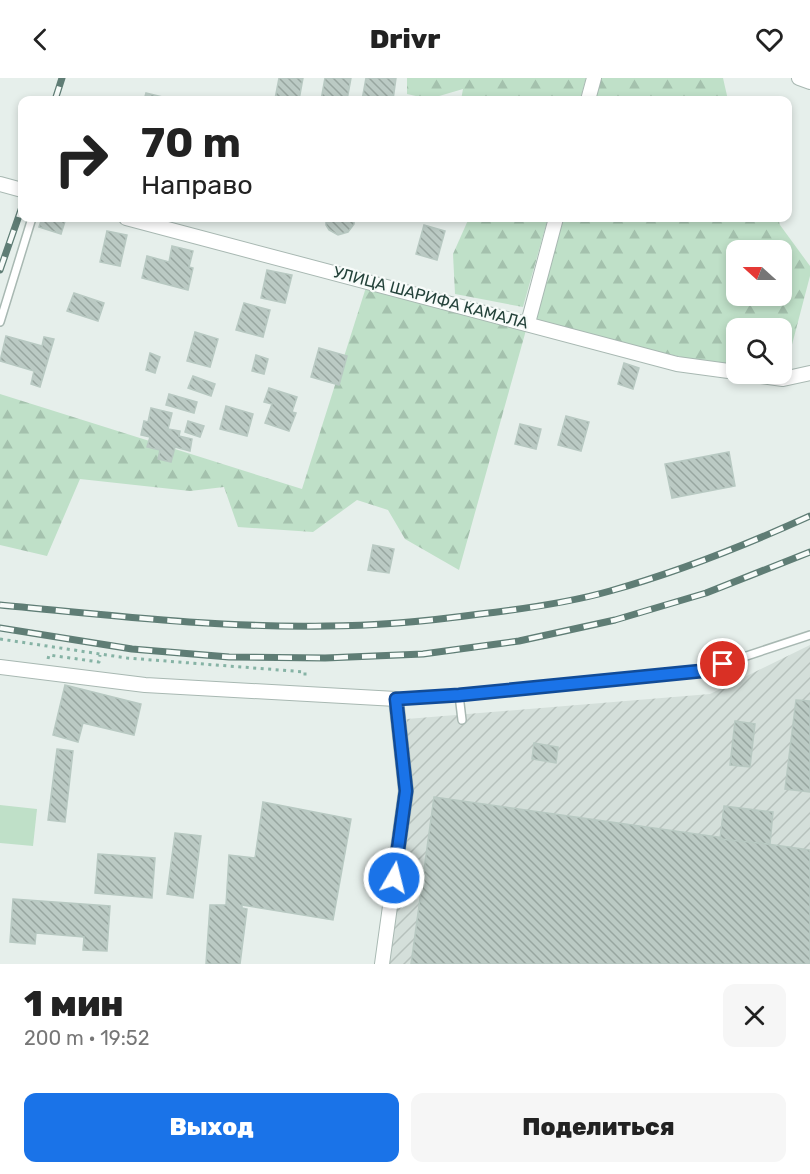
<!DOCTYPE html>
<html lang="ru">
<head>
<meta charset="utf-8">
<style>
  body { margin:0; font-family:Rubik,sans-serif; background:#f6f6f6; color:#222; height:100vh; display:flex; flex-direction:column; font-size:22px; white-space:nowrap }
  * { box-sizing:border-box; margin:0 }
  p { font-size:20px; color:#767676 }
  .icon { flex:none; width:33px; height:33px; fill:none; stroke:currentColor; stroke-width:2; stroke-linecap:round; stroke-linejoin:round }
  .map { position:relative; height:886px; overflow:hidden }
  .side { display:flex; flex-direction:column; background:#fff; flex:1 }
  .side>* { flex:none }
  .top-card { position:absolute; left:18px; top:18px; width:774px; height:126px; border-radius:12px; box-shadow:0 3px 9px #0003; background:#fff; color:#222; overflow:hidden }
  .needle { width:39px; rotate:291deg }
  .buttons { position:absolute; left:726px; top:162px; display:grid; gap:12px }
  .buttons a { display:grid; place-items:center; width:66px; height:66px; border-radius:12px; background:#fff; box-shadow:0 3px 9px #0003; font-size:30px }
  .pin { position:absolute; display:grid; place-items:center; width:51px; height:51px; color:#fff; margin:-26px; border:3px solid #fff; border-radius:50%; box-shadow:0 2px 6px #0007 }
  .me { position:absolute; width:66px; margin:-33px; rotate:8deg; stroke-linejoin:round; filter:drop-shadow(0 0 4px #0008) }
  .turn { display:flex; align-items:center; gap:21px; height:126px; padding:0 24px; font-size:27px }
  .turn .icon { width:78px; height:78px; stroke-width:2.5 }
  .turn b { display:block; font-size:42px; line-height:51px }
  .round { display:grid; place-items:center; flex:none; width:63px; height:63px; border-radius:12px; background:#f6f6f6 }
  .headline { display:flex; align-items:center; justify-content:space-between; height:102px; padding:0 24px }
  h1 { font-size:36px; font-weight:800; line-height:45px }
  .button { display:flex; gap:12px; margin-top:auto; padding:12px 24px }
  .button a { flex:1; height:69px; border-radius:12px; background:#1a73e8; color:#fff; font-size:24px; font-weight:800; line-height:69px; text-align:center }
  .button a+a { background:#f6f6f6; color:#222 }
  header { display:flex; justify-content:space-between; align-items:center; height:78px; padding:0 24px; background:#fff; font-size:27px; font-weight:800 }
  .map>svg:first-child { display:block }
  .industrial { fill:url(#industrial-furrows) }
  .grass { fill:#bfe0c8 }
  .forest { fill:url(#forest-firs); fill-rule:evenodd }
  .building { fill:url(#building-back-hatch); stroke:#b8c9c2; stroke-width:1.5 }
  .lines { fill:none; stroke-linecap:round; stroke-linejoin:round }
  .service-casing { stroke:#a8b8b2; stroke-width:10 }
  .minor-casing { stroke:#a8b8b2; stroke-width:16 }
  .path { stroke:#86b3a5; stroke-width:3; stroke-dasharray:3 4.5; stroke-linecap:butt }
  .service { stroke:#fff; stroke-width:7 }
  .minor { stroke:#fff; stroke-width:14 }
  .rail-casing { stroke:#5f7d75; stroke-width:7 }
  .rail { stroke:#f7fbf9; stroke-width:4.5; stroke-dasharray:14; stroke-linecap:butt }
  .route-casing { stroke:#114b97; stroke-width:15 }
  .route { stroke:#1a73e8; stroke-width:10 }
  .labels { text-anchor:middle; stroke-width:4.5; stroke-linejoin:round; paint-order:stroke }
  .street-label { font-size:16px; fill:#24423a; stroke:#f7fbf9 }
</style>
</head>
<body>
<header><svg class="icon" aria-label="back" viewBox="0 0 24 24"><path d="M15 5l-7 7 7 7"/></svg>Drivr<svg class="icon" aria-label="heart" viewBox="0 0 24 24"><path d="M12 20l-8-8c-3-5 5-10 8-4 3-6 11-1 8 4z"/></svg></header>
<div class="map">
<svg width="810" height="886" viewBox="0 0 810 886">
  <defs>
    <pattern id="industrial-furrows" width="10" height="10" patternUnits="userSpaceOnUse" patternTransform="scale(1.5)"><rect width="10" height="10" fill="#d4dfda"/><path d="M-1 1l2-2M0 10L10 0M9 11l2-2" fill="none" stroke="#b6c1bc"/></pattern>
    <pattern id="forest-firs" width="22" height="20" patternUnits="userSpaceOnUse" patternTransform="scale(1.5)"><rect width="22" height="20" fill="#bfe0c8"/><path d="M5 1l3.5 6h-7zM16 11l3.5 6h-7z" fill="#a4c1ad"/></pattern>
    <pattern id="building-back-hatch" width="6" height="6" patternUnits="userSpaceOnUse" patternTransform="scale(1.5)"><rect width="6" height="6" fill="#bbcac4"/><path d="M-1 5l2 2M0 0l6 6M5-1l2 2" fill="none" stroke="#98a6a0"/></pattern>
  </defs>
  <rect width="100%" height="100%" fill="#e6efeb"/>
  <path class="industrial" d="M 810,567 L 810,886 L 377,886 L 407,641 L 710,616 Z"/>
  <path class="grass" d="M 0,727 L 37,731 L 33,768 L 0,765 Z"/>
  <g class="forest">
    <path d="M 407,0 L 586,0 L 580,22 L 461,22 L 463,11 L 429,21 L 407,16 Z"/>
    <path d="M 594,0 L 723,0 L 728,22 L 588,22 Z"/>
    <path d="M 469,140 L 548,140 L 523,229 L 455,216 L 453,176 Z"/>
    <path d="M 556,140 L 778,140 L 780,147 L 810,188 L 810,198 L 783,301 L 782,296 L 782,250 L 736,250 L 736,291 L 528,245 L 459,492 L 405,461 L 388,432 L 357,422 L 313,454 L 238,449 L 224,409 L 190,413 L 80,401 L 47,478 L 0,467 L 0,316 L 302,411 L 368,203 L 527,244 ZM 736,172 L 782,172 L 782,218 L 736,218 Z"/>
  </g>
  <g class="building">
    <path d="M 279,0 L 303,0 L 299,22 L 275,21 Z"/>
    <path d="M 325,0 L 351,0 L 347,22 L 321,22 Z"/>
    <path d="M 366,0 L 396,0 L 393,22 L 362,22 Z"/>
    <path d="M 146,15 L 175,22 L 144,22 Z"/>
    <path d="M 42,140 L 66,140 L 61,156 L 39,149 Z"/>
    <path d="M 326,140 L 354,140 L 354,146 L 348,154 L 338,157 L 329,152 L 326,147 Z"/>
    <path d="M 424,147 L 445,153 L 437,182 L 416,176 Z"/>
    <path d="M 107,153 L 127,157 L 120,188 L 100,184 Z"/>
    <path d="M 172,168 L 193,173 L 189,189 L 193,190 L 188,212 L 142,200 L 147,178 L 169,184 Z"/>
    <path d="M 267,192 L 292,197 L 285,225 L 261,220 Z"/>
    <path d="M 74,215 L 104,225 L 98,243 L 67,233 Z"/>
    <path d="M 244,225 L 270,232 L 263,259 L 236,252 Z"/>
    <path d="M 195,254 L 218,261 L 210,289 L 187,283 Z"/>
    <path d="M 6,258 L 42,268 L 44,259 L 54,261 L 40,309 L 31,306 L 34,293 L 0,283 Z"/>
    <path d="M 319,270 L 347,278 L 339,307 L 311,299 Z"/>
    <path d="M 150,275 L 160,279 L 155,295 L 146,292 Z"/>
    <path d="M 256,277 L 268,281 L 264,296 L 252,293 Z"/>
    <path d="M 624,285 L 639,290 L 633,311 L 618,306 Z"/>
    <path d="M 193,298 L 215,306 L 211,318 L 188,310 Z"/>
    <path d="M 269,310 L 297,319 L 292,334 L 296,335 L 289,353 L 265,345 L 272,326 L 264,324 Z"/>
    <path d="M 169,316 L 197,324 L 194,335 L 166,327 Z"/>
    <path d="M 226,328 L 253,336 L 247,358 L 220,351 Z"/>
    <path d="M 151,330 L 172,335 L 168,351 L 180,353 L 179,358 L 192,361 L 190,373 L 175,369 L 171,384 L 158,381 L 160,372 L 147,369 L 150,359 L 141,357 L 144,343 L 148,344 Z"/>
    <path d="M 566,338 L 589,344 L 581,373 L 558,367 Z"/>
    <path d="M 188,343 L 204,348 L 200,359 L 185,354 Z"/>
    <path d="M 520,346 L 541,351 L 536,371 L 515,366 Z"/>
    <path d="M 729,374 L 735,408 L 672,420 L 665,386 Z"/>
    <path d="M 373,467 L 394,471 L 389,495 L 368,492 Z"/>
    <path d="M 65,607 L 141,626 L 134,657 L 83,645 L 78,664 L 53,657 Z"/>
    <path d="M 796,622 L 810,623 L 810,714 L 785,711 Z"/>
    <path d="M 735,643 L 755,646 L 750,689 L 730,687 Z"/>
    <path d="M 534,665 L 558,669 L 556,685 L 532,681 Z"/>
    <path d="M 57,671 L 73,673 L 65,744 L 48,742 Z"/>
    <path d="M 434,719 L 810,772 L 810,886 L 411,886 Z"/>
    <path d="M 263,724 L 351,741 L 333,842 L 242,827 L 242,830 L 247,831 L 240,886 L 206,886 L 210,827 L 226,827 L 229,777 L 255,780 Z"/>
    <path d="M 724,728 L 773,734 L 770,766 L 720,761 Z"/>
    <path d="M 175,755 L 201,758 L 193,820 L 167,816 Z"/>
    <path d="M 98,776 L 155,780 L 152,820 L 95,815 Z"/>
    <path d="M 13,821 L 110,828 L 107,873 L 83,872 L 84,859 L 36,855 L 35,866 L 10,864 Z"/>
  </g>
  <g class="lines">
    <g class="service-casing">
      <g id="service">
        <path d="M 0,244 L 32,140"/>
        <path d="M 459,617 L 462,642"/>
        <path d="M 396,621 L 459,617 L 701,593 L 810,557"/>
      </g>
    </g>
    <g class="minor-casing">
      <g id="minor">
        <path d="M 799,0 L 810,4"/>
        <path d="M 588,22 L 594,0"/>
        <path d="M 0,106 L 22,112"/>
        <path d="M 126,140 L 677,286 L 736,294"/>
        <path d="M 528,245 L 556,140"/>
        <path d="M 746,296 L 783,301 L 810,295"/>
        <path d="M 0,589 L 145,607 L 396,621 L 406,713 L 382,886"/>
      </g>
    </g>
    <g class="path">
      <path d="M 0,561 L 127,580 L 305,594 L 305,601"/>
      <path d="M 48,581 L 49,577 L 99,584 L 100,577"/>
    </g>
    <use href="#service" class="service"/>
    <use href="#minor" class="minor"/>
    <g class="rail-casing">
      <g id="rail">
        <path d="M 55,22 L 62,0"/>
        <path d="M 0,192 L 22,129"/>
        <path d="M 0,527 C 108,537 217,550 326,548 C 378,548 429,543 480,536 C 523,531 568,525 610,513 C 678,494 746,467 810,438"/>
        <path d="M 0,550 L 132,571 L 229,579 L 325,580 L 423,576 L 519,563 L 615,542 L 706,515 L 810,474"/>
      </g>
    </g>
    <use href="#rail" class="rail"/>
  </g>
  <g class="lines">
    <g class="route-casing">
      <path id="route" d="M 394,800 L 406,713 L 396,621 L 459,617 L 701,593 L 723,586"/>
    </g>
    <use href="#route" class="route"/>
  </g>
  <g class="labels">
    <g class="street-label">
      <text transform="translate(431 219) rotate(15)" y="6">УЛИЦА ШАРИФА КАМАЛА</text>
    </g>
  </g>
</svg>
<div class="buttons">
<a><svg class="needle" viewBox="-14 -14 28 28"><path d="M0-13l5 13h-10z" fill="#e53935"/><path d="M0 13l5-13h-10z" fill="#767676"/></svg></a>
<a><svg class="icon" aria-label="search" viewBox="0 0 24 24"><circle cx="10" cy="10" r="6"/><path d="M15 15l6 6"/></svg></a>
</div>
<div class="pin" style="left:723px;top:586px;background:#d93025"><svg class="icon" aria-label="arrive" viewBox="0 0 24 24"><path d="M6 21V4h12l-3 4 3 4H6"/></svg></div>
<svg class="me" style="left:394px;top:800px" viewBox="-20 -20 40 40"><circle r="17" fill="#1a73e8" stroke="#fff" stroke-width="3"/><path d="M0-11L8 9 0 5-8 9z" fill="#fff"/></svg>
<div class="top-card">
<div class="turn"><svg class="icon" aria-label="right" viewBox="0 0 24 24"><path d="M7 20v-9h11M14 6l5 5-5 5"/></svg><div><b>70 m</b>Направо</div></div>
</div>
</div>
<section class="side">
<div class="headline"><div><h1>1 мин</h1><p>200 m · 19:52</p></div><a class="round"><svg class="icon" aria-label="close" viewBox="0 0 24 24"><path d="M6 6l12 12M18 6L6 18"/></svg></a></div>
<div class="button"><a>Выход</a><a>Поделиться</a></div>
</section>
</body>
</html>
